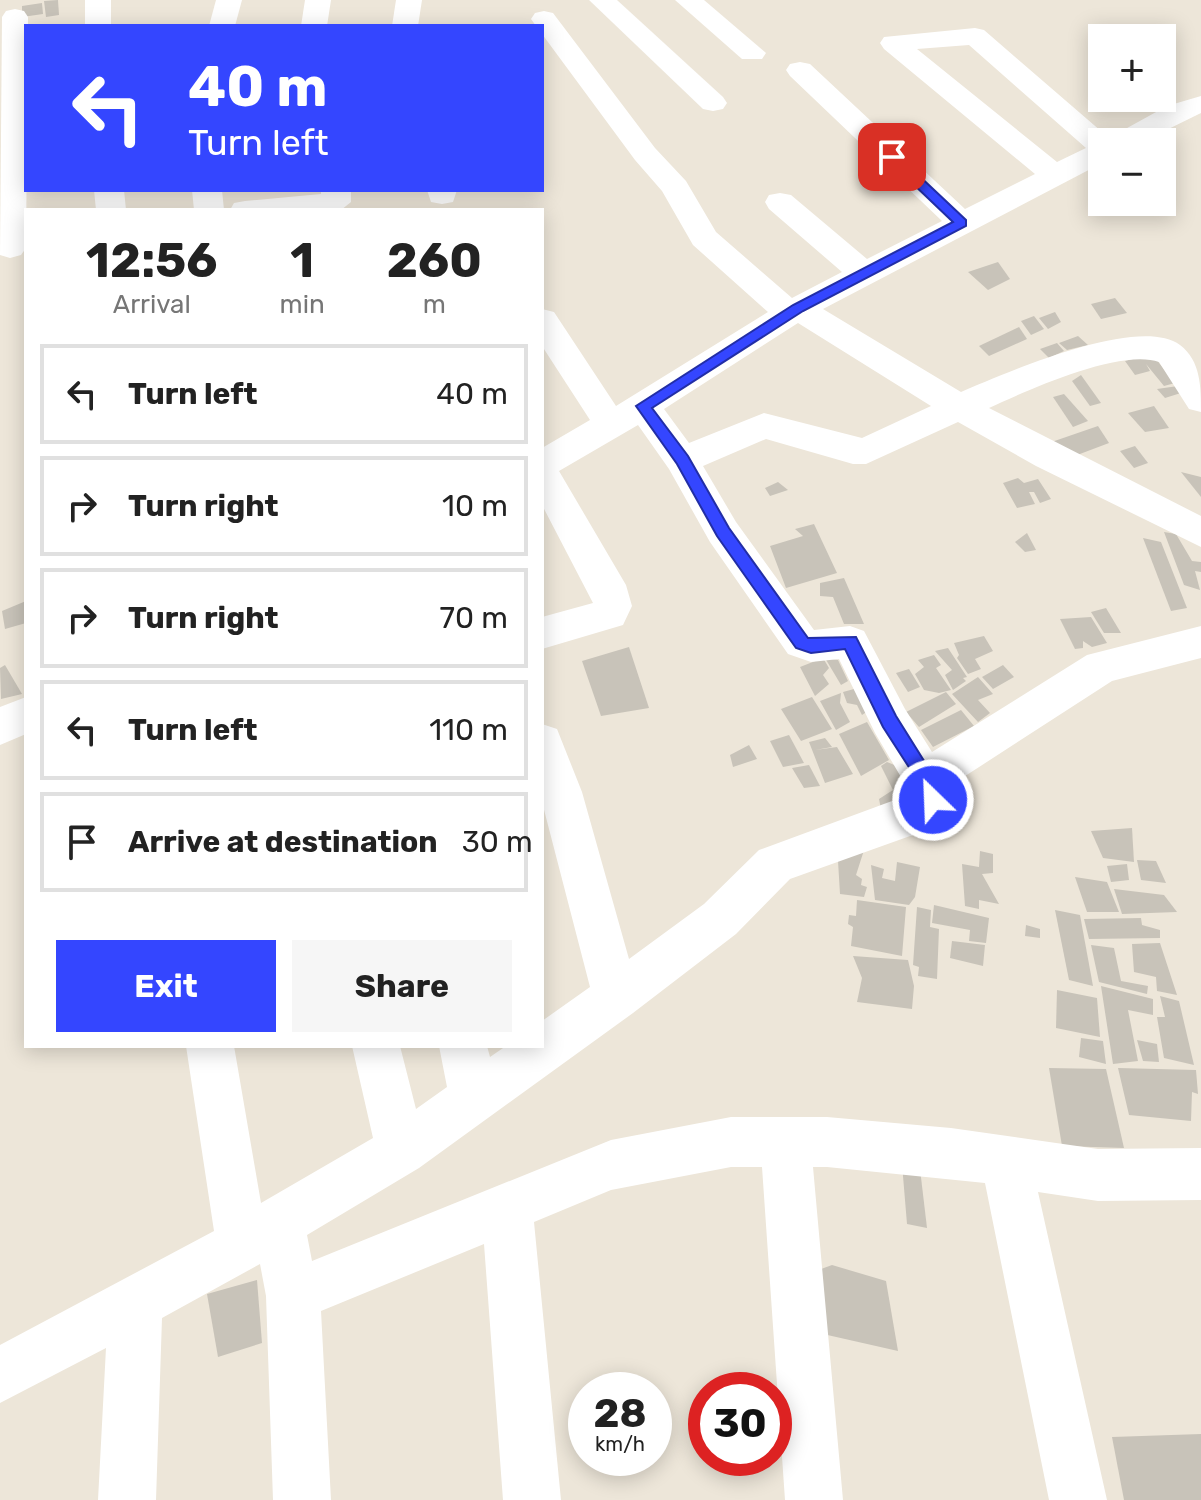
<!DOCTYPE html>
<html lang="en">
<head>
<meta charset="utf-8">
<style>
  body { margin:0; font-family:Rubik,sans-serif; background:#f6f6f6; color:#222; height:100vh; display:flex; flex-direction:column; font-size:30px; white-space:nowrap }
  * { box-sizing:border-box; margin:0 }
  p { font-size:26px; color:#767676 }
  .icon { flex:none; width:44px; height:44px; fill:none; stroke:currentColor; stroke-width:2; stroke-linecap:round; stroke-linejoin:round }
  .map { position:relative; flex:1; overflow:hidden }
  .panel { position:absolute; left:24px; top:208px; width:520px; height:840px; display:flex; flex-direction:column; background:#fff; border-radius:0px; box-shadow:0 4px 20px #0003 }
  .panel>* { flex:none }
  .top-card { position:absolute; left:24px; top:24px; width:520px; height:168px; border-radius:0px; box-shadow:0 4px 20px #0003; background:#3446ff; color:#fff; overflow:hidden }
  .tools { position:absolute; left:1088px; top:24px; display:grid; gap:16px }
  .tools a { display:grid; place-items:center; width:88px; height:88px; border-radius:0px; background:#fff; box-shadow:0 4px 20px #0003; font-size:40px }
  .speed { position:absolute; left:568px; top:1372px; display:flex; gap:16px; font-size:40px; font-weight:700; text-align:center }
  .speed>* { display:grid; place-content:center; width:104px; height:104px; border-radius:50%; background:#fff; box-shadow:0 4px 20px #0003; line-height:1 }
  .speed small { font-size:20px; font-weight:400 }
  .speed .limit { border:12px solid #d22; background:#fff; color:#111 }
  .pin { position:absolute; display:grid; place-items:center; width:68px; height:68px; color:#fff; margin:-34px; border-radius:16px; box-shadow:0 4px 12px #0006 }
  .me { position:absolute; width:88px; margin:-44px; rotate:336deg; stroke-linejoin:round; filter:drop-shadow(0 0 6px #0008) }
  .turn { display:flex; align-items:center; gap:28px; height:168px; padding:0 32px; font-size:36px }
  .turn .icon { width:104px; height:104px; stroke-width:2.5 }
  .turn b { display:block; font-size:56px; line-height:68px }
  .eta { display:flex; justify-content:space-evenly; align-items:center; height:136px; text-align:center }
  .eta b { font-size:48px; font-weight:700; line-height:56px }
  .primary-button { display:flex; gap:16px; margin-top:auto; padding:16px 32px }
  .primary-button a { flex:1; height:92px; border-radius:0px; background:#3446ff; color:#fff; font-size:32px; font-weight:700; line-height:92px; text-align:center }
  .primary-button a+a { background:#f6f6f6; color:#222 }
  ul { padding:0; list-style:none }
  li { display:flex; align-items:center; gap:24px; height:100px; margin:0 16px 12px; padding:0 16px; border:4px solid #e0e0e0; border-radius:0px }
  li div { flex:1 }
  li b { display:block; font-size:30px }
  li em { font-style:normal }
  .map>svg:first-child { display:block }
  .building { fill:#c8c3b9 }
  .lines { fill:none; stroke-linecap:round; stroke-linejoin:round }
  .minor { fill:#fff; fill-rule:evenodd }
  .route { fill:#3446ff; stroke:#222ea6; stroke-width:2 }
</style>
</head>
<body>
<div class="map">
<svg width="1201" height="1500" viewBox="0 0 1201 1500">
  <rect width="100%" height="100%" fill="#ede6d9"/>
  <g class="building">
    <path d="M 58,0 L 59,15 L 46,17 L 44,1 Z"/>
    <path d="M 42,3 L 43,14 L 22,17 L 22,6 Z"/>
    <path d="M 998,262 L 1010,279 L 988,290 L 968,272 Z"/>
    <path d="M 1115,298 L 1127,313 L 1101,319 L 1091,304 Z"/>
    <path d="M 1055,312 L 1061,322 L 1048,329 L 1039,318 Z"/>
    <path d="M 1034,316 L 1044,329 L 1031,335 L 1021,321 Z"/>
    <path d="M 1019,327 L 1027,339 L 989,356 L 979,346 Z"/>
    <path d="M 1078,336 L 1088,345 L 1067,350 L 1059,343 Z"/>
    <path d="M 1057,343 L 1064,351 L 1049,358 L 1040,349 Z"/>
    <path d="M 1152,354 L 1175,383 L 1164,386 L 1146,364 L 1150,371 L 1135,375 L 1125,361 Z"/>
    <path d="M 1081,375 L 1101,403 L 1090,406 L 1072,381 Z"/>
    <path d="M 1178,386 L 1184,392 L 1165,398 L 1157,389 Z"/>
    <path d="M 1064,394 L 1088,421 L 1073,427 L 1053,397 Z"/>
    <path d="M 1154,406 L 1169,428 L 1145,432 L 1128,413 Z"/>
    <path d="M 1098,426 L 1109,443 L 1064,460 L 1040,446 Z"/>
    <path d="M 1135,446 L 1148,463 L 1134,468 L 1120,451 Z"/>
    <path d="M 1181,472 L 1201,477 L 1201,497 Z"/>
    <path d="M 1018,478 L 1024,483 L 1038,479 L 1051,499 L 1040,503 L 1034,492 L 1029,492 L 1035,504 L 1017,508 L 1003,483 Z"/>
    <path d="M 778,482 L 788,490 L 770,496 L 765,488 Z"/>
    <path d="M 814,524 L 837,573 L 786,588 L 770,546 L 803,536 L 795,529 Z"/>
    <path d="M 1164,532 L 1176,534 L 1192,561 L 1201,562 L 1201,572 L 1195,571 L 1200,590 L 1184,585 Z"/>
    <path d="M 1027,533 L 1036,550 L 1025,552 L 1015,542 Z"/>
    <path d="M 1143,538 L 1161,542 L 1187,608 L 1171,611 Z"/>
    <path d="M 844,578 L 864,624 L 844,624 L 833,597 L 820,596 L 820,583 Z"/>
    <path d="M 26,601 L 26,623 L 5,629 L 2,611 Z"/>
    <path d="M 1106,608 L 1121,633 L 1104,633 L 1091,612 Z"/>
    <path d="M 1091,617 L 1107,643 L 1092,647 L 1083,641 L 1083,648 L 1075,649 L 1060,619 Z"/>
    <path d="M 984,636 L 993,651 L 975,659 L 981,669 L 968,674 L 957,658 L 959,655 L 954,643 Z"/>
    <path d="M 629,647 L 649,708 L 601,716 L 582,661 Z"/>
    <path d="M 948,648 L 967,677 L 963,678 L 966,681 L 953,690 L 945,675 L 952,670 L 935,651 Z"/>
    <path d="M 934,655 L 941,665 L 936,668 L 951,690 L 939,693 L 924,690 L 915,674 L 924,667 L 918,660 Z"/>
    <path d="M 823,658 L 829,668 L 823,675 L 829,684 L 815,696 L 800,667 Z"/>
    <path d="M 825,658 L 838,660 L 848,681 L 841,685 Z"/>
    <path d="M 5,665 L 22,694 L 1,699 L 0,668 Z"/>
    <path d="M 1003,665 L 1014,677 L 993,689 L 982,677 Z"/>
    <path d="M 909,669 L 920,687 L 908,692 L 896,673 Z"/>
    <path d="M 978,677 L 993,694 L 978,700 L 990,713 L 978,722 L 952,694 Z"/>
    <path d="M 854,689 L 868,711 L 862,715 L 857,705 L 847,703 L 843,692 Z"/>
    <path d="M 946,692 L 956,704 L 919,727 L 906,712 Z"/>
    <path d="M 841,693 L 840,703 L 850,722 L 836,730 L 820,701 Z"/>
    <path d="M 812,697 L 832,729 L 801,741 L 781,709 Z"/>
    <path d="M 961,710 L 974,726 L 933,747 L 921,730 Z"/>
    <path d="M 867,722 L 889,760 L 861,776 L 839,734 Z"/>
    <path d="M 789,735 L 804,763 L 783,767 L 770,741 Z"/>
    <path d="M 825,738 L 832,747 L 815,750 L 837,747 L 853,774 L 825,783 L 809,742 Z"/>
    <path d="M 749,745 L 757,759 L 733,767 L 730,755 Z"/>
    <path d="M 887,762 L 897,766 L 914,797 L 881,809 L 879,799 L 893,790 L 881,766 Z"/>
    <path d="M 809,765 L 820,786 L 804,788 L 792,768 Z"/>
    <path d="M 1132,828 L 1134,862 L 1103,858 L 1091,831 Z"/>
    <path d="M 865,847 L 856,875 L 862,879 L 861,885 L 867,887 L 864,897 L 840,894 L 838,861 Z"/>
    <path d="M 980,851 L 993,854 L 993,873 L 982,874 L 999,904 L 979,900 L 979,909 L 965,906 L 962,864 L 979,867 Z"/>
    <path d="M 1137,860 L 1156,861 L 1166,883 L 1141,880 Z"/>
    <path d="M 897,862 L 920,867 L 915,897 L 909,905 L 875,900 L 871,865 L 884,869 L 882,878 L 895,881 Z"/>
    <path d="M 1127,864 L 1129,880 L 1111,882 L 1107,866 Z"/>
    <path d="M 1075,877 L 1107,882 L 1119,912 L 1087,912 Z"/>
    <path d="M 1114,889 L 1164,895 L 1177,912 L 1122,914 Z"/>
    <path d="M 857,900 L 906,907 L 902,956 L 851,946 L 853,927 L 848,924 L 849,915 L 856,916 Z"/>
    <path d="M 934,905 L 989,918 L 986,943 L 969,941 L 970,930 L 932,923 Z"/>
    <path d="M 917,907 L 931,910 L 930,927 L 939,929 L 937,979 L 918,976 L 919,967 L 913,965 Z"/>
    <path d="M 1055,910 L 1080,915 L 1093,986 L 1069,980 Z"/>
    <path d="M 1141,918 L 1142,925 L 1160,930 L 1160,938 L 1089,939 L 1084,919 Z"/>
    <path d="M 1026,925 L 1040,929 L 1040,938 L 1025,936 Z"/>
    <path d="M 952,941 L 985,945 L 983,966 L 950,958 Z"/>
    <path d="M 1160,943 L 1177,995 L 1157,991 L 1156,977 L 1134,972 L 1132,944 Z"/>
    <path d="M 1091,945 L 1114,948 L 1121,981 L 1148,986 L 1147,994 L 1099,982 Z"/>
    <path d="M 853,956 L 908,960 L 914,986 L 912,1009 L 857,1002 L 862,978 Z"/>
    <path d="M 1101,986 L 1153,999 L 1153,1015 L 1128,1010 L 1138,1061 L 1113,1064 Z"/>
    <path d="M 1057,990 L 1097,998 L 1100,1037 L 1056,1028 Z"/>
    <path d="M 1160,996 L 1179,1001 L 1194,1065 L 1164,1058 L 1157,1017 L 1165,1017 Z"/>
    <path d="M 1081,1038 L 1103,1041 L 1106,1064 L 1079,1057 Z"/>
    <path d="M 1137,1040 L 1157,1044 L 1159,1062 L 1143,1061 Z"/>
    <path d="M 1049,1068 L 1106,1069 L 1124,1148 L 1062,1146 Z"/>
    <path d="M 1118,1068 L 1196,1070 L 1198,1094 L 1192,1092 L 1191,1121 L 1129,1115 Z"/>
    <path d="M 902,1164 L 920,1169 L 927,1228 L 907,1224 Z"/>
    <path d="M 832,1265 L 886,1281 L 898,1351 L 823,1334 L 813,1272 Z"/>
    <path d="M 257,1280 L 262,1343 L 218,1357 L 207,1294 Z"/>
    <path d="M 1201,1434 L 1201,1500 L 1124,1500 L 1112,1437 Z"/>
  </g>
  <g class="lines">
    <g class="minor">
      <rect x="85" y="0" width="26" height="26"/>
      <path d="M 216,0 L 242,0 L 235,26 L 209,26 Z"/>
      <path d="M 305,0 L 331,0 L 327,26 L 301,26 Z"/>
      <path d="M 396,0 L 422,0 L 418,26 L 392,26 Z"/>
      <path d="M 589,0 L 617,0 L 723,97 L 727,103 L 723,109 L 713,111 L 703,109 Z"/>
      <path d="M 675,0 L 704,0 L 766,53 L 762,59 L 742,59 Z"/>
      <path d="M 15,9 L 24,11 L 28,17 L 26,248 L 21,255 L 10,258 L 0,255 L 2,17 L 6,11 Z"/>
      <path d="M 544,11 L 553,13 L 655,148 L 686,181 L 716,232 L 792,298 L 842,272 L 769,209 L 765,202 L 769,195 L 780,193 L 791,195 L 867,259 L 942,221 L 790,76 L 786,70 L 790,64 L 800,62 L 810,64 L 965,209 L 1035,174 L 884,49 L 880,43 L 884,37 L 975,28 L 984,30 L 1109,138 L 1167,106 L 1201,96 L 1201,113 L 1142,142 L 1102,142 L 1102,163 L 823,309 L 961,392 C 1004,374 1138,314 1180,345 C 1201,361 1201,387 1201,412 L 1189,409 L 1159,362 C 1120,348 1026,391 989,408 L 1201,516 L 1201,547 L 1036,466 L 958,422 L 866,464 L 853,464 L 766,439 L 703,466 L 736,522 L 814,630 L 850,626 L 864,631 L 905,709 L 932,752 L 1087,655 L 1201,626 L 1201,658 L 1112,681 L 959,780 L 954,790 L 955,800 L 938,826 L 790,879 L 736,934 L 633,1013 L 419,1168 L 307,1235 L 312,1261 L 611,1140 L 731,1117 L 827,1117 L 951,1128 L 1098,1149 L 1201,1148 L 1201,1200 L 1098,1201 L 1038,1192 L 1107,1500 L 1049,1500 L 985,1183 L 827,1167 L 813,1167 L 843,1500 L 785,1500 L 762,1167 L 731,1167 L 611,1190 L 534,1222 L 561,1500 L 503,1500 L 484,1244 L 321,1311 L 331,1500 L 273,1500 L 266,1296 L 260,1264 L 162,1318 L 156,1500 L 98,1500 L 106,1348 L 0,1403 L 0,1345 L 214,1231 L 186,1046 L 234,1046 L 261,1203 L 373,1138 L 352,1046 L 400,1046 L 416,1109 L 447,1087 L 439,1046 L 487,1046 L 490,1057 L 506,1046 L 542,1046 L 542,1021 L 590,987 L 542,802 L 542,724 L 557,729 L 582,792 L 629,959 L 704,904 L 759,850 L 911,794 L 875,733 L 839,659 L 811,662 L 788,654 L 710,542 L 669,469 L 638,425 L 559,471 L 626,585 L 632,606 L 623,625 L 542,649 L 542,617 L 593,603 L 542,505 L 542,448 L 590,420 L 542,346 L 542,309 L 554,312 L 616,406 L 768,312 L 693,245 L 662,191 L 635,160 L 542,34 L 542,26 L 536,26 L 531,19 L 535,13 ZM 969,45 L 1086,148 L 1057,162 L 917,49 ZM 798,323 L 931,406 L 862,438 L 764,413 L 689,443 L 664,409 Z"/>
      <path d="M 94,190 L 124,190 L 126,210 L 96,210 Z"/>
      <path d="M 192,190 L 222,190 L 224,210 L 194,210 Z"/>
      <path d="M 321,190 L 351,190 L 351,202 L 341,210 L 230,210 L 234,203 L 245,201 L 321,194 Z"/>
      <path d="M 427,190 L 457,190 L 453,202 L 442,204 L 431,202 Z"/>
      <path d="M 26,697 L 26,734 L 0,745 L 0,707 Z"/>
    </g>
  </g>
  <path class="route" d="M 888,155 L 897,155 L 966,220 L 966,226 L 803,311 L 652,408 L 688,456 L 729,528 L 808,638 L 856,637 L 896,716 L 941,788 L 940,805 L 933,808 L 927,805 L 923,789 L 883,727 L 845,649 L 811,653 L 796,648 L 717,536 L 677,464 L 636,406 L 793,305 L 953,222 L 888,160 Z"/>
</svg>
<div class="tools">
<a>+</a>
<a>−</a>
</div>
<div class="speed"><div>28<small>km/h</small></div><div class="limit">30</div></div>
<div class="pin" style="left:892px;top:157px;background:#d93025"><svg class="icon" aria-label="arrive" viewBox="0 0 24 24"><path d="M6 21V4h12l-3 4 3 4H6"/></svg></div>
<svg class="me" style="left:933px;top:800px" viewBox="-20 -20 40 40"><circle r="17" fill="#3446ff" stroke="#fff" stroke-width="3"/><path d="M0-11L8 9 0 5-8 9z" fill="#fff"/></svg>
<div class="top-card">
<div class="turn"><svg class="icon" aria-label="left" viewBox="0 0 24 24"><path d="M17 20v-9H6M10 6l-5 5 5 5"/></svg><div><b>40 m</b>Turn left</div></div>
</div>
<section class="panel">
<div class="eta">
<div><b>12:56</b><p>Arrival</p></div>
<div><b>1</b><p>min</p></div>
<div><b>260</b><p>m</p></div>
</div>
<ul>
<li><svg class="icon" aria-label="left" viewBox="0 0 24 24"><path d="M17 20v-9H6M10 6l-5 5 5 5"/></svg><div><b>Turn left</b></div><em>40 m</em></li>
<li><svg class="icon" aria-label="right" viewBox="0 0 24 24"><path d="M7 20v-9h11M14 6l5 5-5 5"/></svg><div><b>Turn right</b></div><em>10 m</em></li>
<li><svg class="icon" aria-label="right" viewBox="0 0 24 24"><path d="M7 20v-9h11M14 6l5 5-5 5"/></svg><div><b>Turn right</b></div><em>70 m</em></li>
<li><svg class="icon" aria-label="left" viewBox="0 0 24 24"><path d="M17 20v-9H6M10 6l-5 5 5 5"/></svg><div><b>Turn left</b></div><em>110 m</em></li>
<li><svg class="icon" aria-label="arrive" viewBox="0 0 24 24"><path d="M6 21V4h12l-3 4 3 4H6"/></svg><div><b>Arrive at destination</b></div><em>30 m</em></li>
</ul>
<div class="primary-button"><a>Exit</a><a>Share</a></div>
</section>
</div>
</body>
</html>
